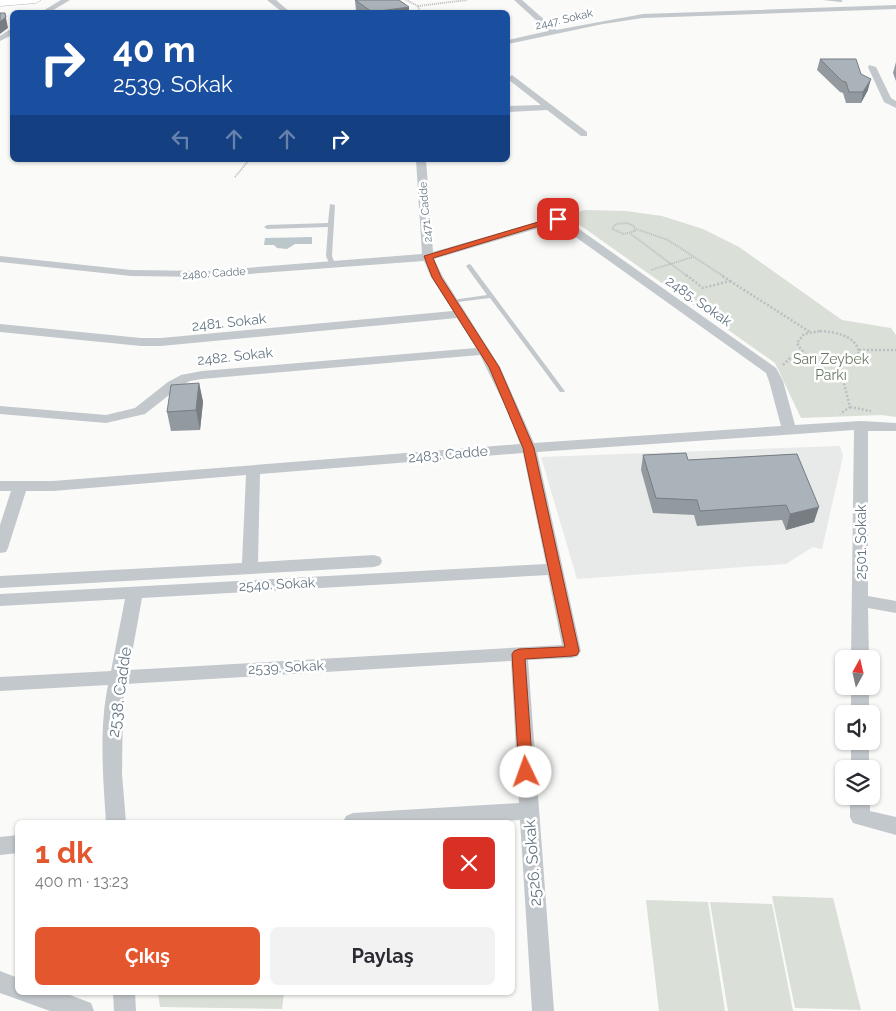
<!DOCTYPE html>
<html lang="tr">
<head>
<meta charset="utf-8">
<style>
  body { margin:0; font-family:Raleway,sans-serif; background:#f2f2f3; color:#2b2b33; height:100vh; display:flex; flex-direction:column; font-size:19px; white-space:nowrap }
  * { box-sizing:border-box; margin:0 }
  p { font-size:16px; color:#7c7c81 }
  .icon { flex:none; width:28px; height:28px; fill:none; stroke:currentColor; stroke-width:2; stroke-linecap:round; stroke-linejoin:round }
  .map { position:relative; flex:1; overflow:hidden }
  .sheet { position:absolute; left:15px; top:820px; width:500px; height:175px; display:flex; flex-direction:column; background:#fff; border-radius:8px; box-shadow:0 1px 4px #0004 }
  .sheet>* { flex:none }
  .hud { position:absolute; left:10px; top:10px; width:500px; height:152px; border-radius:8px; box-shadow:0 1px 4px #0004; background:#1a4fa0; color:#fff; overflow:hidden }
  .needle { width:32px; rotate:8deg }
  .fabs { position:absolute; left:835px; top:650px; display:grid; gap:10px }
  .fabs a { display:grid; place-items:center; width:45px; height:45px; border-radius:8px; background:#fff; box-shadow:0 1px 4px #0004; font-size:25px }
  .pin { position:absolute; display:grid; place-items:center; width:42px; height:42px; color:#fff; margin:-21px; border-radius:10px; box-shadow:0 2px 8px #0006 }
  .me { position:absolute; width:55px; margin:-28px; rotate:357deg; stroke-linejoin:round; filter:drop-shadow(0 0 4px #0008) }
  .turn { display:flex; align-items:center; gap:18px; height:105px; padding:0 20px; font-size:22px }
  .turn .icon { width:65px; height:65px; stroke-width:2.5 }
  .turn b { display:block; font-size:35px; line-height:42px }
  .lanes { display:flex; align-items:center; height:48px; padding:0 20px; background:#0003; justify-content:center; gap:25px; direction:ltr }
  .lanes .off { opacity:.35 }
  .round { display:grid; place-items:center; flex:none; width:52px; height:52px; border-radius:8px; background:#f2f2f3 }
  .summary { display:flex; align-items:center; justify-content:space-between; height:85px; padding:0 20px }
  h1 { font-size:30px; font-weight:700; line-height:38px; color:#e4572e }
  .primary-button { display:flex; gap:10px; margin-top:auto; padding:10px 20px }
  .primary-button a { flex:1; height:58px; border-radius:8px; background:#e4572e; color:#fff; font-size:20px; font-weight:700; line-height:58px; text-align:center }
  .primary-button a+a { background:#f2f2f3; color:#2b2b33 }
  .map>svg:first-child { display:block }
  .built { fill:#e8e9e9 }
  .green { fill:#dadfd7 }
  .water { fill:#bbc7cb }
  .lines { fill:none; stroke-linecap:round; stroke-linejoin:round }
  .secondary-casing { stroke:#b3babf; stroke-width:1 }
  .path-far1 { stroke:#bbbfc2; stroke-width:2; stroke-dasharray:1 1; stroke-linecap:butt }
  .path { stroke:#bbbfc2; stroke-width:2.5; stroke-dasharray:2 2; stroke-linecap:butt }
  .lane { fill:#c3c8cc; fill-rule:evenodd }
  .street { fill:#c3c8cc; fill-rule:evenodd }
  .secondary { fill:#fff; fill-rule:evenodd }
  .wall { fill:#929a9f }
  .shaded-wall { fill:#777d82 }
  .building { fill:#aab3b9; stroke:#777d82 }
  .route { fill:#e4572e; stroke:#94391e }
  .labels { text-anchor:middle; stroke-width:5; stroke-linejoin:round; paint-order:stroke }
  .far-street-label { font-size:11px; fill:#657683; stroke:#fff }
  .street-label { font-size:14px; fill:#657683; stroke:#fff }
  .park-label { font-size:14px; fill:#687a64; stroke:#fff }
  .near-street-label { font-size:16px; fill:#657683; stroke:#fff }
</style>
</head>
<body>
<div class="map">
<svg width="896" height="1011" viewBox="0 0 896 1011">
  <rect width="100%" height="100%" fill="#fafaf8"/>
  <path class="built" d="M 840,446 L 843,456 L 822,549 L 813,547 L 786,564 L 577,579 L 541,457 Z"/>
  <g class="green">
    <path d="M 585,210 L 626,211 L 662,216 L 703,229 L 739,247 L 842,320 L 891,328 L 896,335 L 896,417 L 882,415 L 801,418 L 775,363 L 577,223 L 569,214 Z"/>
    <path d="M 772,896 L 833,898 L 861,1010 L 795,1008 Z"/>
    <path d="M 646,900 L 708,902 L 725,1011 L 659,1011 Z"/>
    <path d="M 710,902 L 772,904 L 793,1011 L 728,1011 Z"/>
    <path d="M 158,993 L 158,992 L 284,993 L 282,1009 L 160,1007 Z"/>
  </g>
  <path class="water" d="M 312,237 L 312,244 L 295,244 L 287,249 L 277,248 L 274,245 L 264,245 L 265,238 Z"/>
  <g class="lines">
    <g class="secondary-casing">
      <path id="secondary" d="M 0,0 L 41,0 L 36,3 L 0,6 Z"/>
    </g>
    <g class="path-far1">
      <path d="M 406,0 L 418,6 L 420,12"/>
      <path d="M 418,6 L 467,0"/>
      <path d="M 235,177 L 249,160"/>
      <path d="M 627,223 L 634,226 L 635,231 L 624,234 L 612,229 L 616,224 Z"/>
      <path d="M 636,229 L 668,240 L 723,276"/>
      <path d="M 631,234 L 687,276"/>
      <path d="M 651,270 L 693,257"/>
    </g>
    <g class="path">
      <path d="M 686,275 L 703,288 L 730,281 L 721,275"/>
      <path d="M 730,281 L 810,332"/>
      <path d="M 820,331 C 835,332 854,335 859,351 L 857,357 C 839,373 807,363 797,343 L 804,334 Z"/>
      <path d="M 859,350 L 896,350"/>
      <path d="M 839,364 L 850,407 L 840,414"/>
      <path d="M 783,365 L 792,356 L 802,353"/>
      <path d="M 850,407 L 871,411"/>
    </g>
    <g class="lane">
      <path d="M 823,0 L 841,0 L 843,1 L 841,2 Z"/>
      <path d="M 330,204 L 335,205 L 332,256 L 335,264 L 334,265 L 330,265 L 326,256 L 328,227 L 267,229 L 264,227 L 267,225 L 328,223 Z"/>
      <path d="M 469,264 L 471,265 L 564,390 L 565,391 L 564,392 L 560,392 L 490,298 L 450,303 L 449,302 L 452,300 L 487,295 L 466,266 Z"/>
    </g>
    <g class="street">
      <path d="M 61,0 L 70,0 L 50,12 L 41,12 Z"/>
      <path d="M 267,0 L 276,0 L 290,12 L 282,12 Z"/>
      <path d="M 514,0 L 522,0 L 556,30 L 643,14 L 896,5 L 896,9 L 643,18 L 603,24 L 508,44 L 508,40 L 548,31 Z"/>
      <path d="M 9,30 L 12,30 L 12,35 L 0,41 L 0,36 Z"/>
      <path d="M 869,65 L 876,67 L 891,98 L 896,101 L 896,108 L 884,102 L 868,67 Z"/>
      <path d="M 512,75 L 587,132 L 587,136 L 581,136 L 547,110 L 508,112 L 508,106 L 541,105 L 509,80 L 508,78 Z"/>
      <path d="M 416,160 L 426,160 L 433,252 L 554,217 L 562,217 L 776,368 L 783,381 L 795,425 L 861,421 L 896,423 L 896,431 L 868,431 L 868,596 L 896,601 L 896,613 L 868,608 L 869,659 L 851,659 L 854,430 L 537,452 L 581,651 L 578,656 L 572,658 L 528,660 L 554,1011 L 532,1011 L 520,820 L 483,822 L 343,822 L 346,816 L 353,813 L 519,803 L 511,661 L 126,684 L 123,701 L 122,774 L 126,822 L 106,822 C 103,777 99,729 108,685 L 0,691 L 0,677 L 111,671 L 125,599 L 0,606 L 0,594 L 546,564 L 523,453 L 260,474 L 258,562 L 374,555 L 380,557 L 382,561 L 380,565 L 374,567 L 0,588 L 0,576 L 242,563 L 246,475 L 53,491 L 26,491 L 8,548 L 6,552 L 0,553 L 0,525 L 11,491 L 0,491 L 0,481 L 53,481 L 520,444 L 508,412 L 480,355 L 202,379 L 190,381 L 178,388 L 145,414 L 106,423 L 0,414 L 0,406 L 106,415 L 135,408 L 168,382 L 181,375 L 202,371 L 476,348 L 457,318 L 161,346 L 141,346 L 0,332 L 0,324 L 141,338 L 161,338 L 453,311 L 431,277 L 424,261 L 207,277 L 131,276 L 0,262 L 0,256 L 131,270 L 207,271 L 422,254 ZM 556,223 L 766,373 L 769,381 L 781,426 L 534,443 L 500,367 L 443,277 L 434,259 ZM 548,575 L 562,645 L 129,670 L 142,598 Z"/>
      <rect x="851" y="686" width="18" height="28"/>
      <rect x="851" y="741" width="18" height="28"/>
      <path d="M 850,796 L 870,796 L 870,811 L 896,817 L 896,835 L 853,823 L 850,817 Z"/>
      <path d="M 18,835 L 18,853 L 0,855 L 0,837 Z"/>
      <path d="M 0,971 L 18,978 L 18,992 L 62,992 L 91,1003 L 94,1011 L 50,1011 L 0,993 Z"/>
      <path d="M 113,992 L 135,992 L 136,1011 L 114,1011 Z"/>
    </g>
    <use href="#secondary" class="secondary"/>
  </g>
  <g class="wall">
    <path d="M 355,0 L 409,12 L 358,12 L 356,11 Z"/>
    <path d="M 820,59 L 861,74 L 868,90 L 861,103 L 846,103 L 843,93 L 840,92 L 817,70 Z"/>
    <path d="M 896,62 L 896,81 L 893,73 Z"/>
    <path d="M 199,383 L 203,402 L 200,430 L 171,431 L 167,412 Z"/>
    <path d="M 797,454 L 814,522 L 786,530 L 782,520 L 697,526 L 694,515 L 653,513 L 641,470 L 643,455 L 688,460 Z"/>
  </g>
  <g class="shaded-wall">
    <path d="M 409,7 L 409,12 L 376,12 Z"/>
    <path d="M 5,13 L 8,28 L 0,34 L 0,22 Z"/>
    <path d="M 871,79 L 868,90 L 861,103 L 863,92 Z"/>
    <path d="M 199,383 L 203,402 L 200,430 L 196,410 Z"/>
    <path d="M 819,507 L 814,522 L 786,530 L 790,514 Z"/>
  </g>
  <g class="building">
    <path d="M 355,0 L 399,0 L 409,7 L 372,12 Z"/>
    <path d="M 0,13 L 5,13 L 6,17 L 0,22 Z"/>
    <path d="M 820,59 L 856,59 L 861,74 L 871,79 L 863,92 L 849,92 L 846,82 L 842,81 Z"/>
    <path d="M 199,383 L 196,410 L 167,412 L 171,385 Z"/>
    <path d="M 686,453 L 688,460 L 797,454 L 819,507 L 790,514 L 786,505 L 700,511 L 697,500 L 656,498 L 643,455 Z"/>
  </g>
  <path class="route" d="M 555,217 L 562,219 L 433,258 L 441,277 L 499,367 L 534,448 L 579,651 L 577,655 L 572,656 L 525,659 L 533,772 L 531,776 L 526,778 L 521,776 L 519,772 L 512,654 L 514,651 L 519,649 L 565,647 L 523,448 L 489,367 L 432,277 L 424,256 Z"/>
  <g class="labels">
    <g class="far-street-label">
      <text transform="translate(564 19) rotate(-13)" y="4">2447. Sokak</text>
      <text transform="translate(425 212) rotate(-95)" y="4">2471. Cadde</text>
      <text transform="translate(214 273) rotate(-4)" y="4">2480. Cadde</text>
    </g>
    <g class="street-label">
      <text transform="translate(699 301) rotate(35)" y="5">2485. Sokak</text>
      <text transform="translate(229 322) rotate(-6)" y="5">2481. Sokak</text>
      <text transform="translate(235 356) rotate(-6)" y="5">2482. Sokak</text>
      <text transform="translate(448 454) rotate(-5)" y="5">2483. Cadde</text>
      <text transform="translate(861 542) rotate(-90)" y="5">2501. Sokak</text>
      <text transform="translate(277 584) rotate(-3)" y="5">2540. Sokak</text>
      <text transform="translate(286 667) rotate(-3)" y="5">2539. Sokak</text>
    </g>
    <g class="park-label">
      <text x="831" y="364">Sarı Zeybek<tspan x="831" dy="16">Parkı</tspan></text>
    </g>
    <g class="near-street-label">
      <text transform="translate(119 692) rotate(-82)" y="6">2538. Cadde</text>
      <text transform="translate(532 863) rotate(-94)" y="6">2526. Sokak</text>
    </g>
  </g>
</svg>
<div class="fabs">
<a><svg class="needle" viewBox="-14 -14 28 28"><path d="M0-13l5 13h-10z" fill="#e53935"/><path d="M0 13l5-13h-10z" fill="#7c7c81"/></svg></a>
<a><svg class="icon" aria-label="sound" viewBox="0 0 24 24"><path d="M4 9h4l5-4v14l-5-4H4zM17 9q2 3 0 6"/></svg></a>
<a><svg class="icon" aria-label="layers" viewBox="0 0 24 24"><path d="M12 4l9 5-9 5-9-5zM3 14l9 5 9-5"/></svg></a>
</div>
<div class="pin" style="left:558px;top:219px;background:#d93025"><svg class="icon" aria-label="arrive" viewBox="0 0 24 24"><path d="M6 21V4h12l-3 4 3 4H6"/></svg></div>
<svg class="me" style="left:526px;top:772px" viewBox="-20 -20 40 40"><circle r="19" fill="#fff"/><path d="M0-13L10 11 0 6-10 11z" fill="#e4572e"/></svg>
<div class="hud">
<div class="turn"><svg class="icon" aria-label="right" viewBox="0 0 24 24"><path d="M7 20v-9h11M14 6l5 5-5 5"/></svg><div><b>40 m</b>2539. Sokak</div></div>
<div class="lanes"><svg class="icon off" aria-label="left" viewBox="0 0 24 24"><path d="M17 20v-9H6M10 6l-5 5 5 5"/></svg><svg class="icon off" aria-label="ahead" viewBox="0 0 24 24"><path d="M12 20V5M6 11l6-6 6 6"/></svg><svg class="icon off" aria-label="ahead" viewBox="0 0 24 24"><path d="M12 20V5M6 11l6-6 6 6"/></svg><svg class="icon" aria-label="right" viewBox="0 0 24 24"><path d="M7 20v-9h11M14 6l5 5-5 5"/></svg></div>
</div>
<section class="sheet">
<div class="summary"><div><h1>1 dk</h1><p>400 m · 13:23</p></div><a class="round" style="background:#d93025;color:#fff"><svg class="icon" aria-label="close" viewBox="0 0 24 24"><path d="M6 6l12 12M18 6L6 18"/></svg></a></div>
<div class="primary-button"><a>Çıkış</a><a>Paylaş</a></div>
</section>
</div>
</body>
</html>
